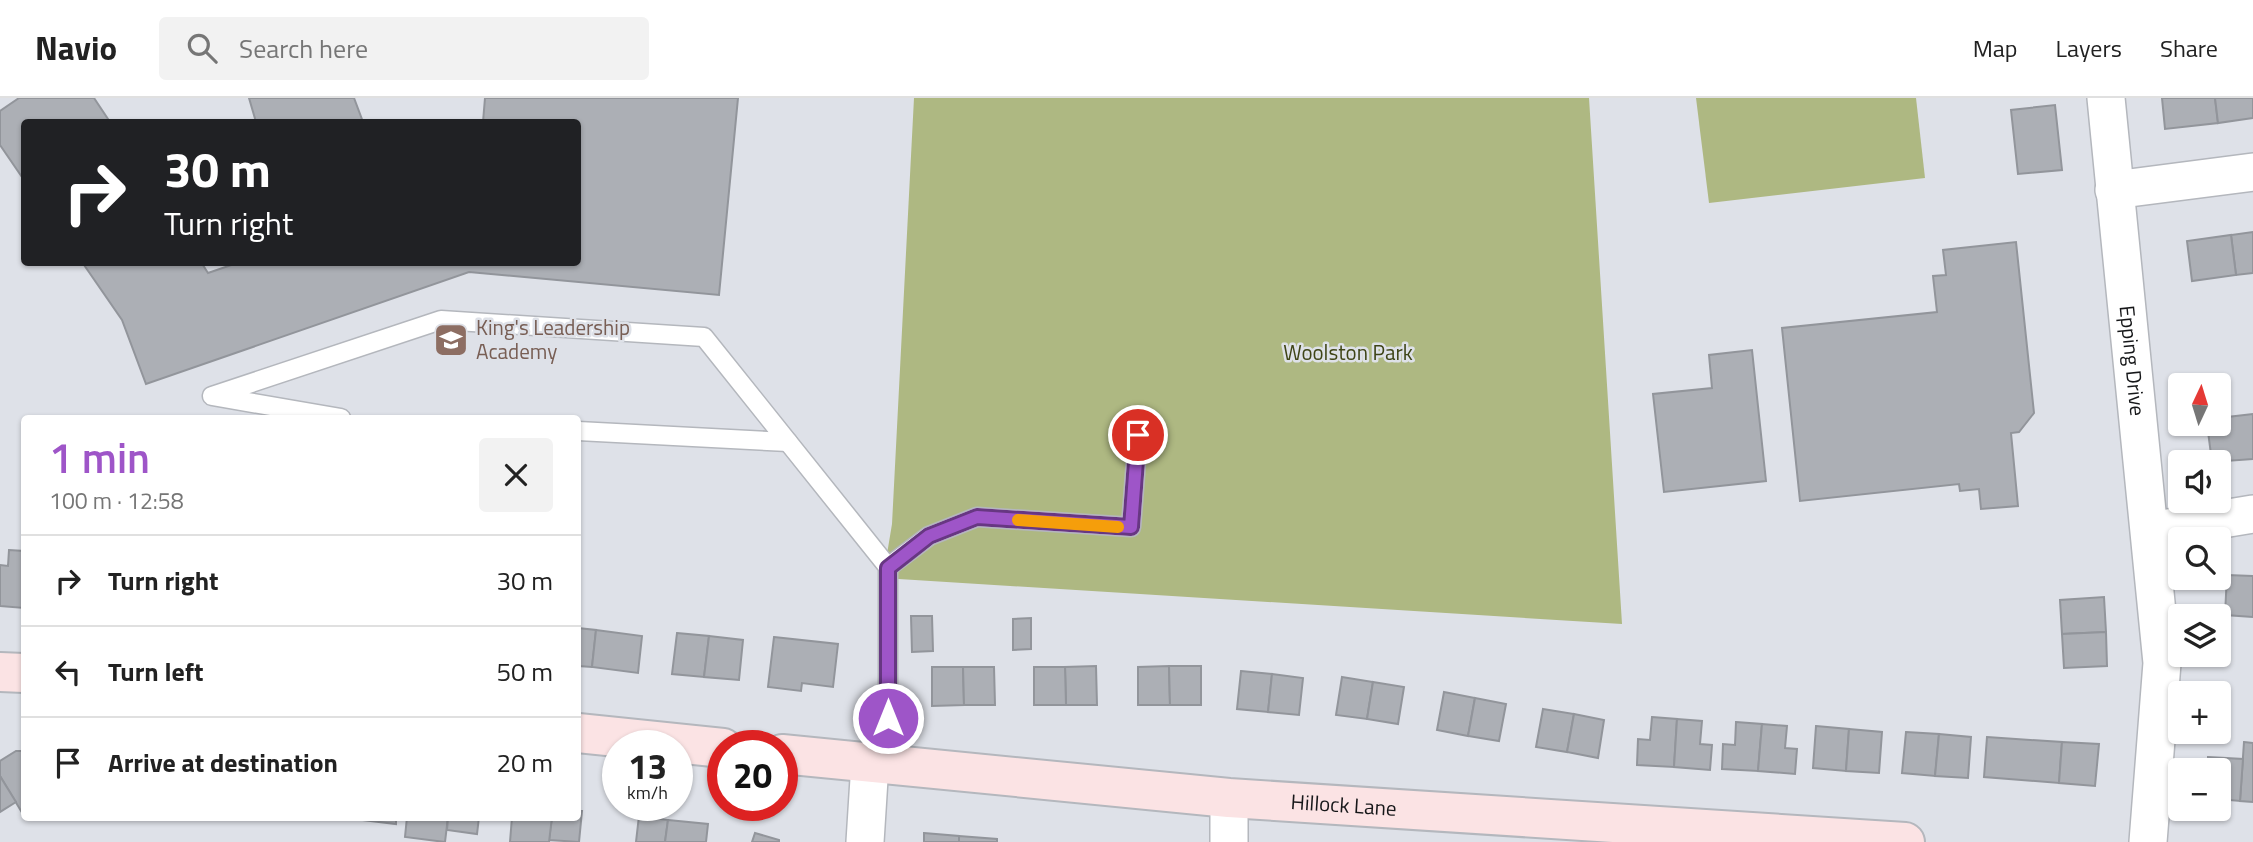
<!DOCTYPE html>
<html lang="en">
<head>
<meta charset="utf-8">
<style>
  body { margin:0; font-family:"Titillium Web",sans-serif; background:#f2f2f2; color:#222; height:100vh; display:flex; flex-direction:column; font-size:26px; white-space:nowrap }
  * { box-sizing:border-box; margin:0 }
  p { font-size:23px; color:#767676 }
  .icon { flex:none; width:38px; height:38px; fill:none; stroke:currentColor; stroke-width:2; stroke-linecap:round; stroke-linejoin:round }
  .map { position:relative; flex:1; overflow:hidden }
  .panel { position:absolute; left:21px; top:317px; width:560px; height:406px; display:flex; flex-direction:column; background:#fff; border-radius:7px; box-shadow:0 2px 5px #0004 }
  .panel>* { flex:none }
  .hud { position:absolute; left:21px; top:21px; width:560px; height:147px; border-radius:7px; box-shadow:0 2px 5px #0004; background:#202124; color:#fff; overflow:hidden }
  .needle { width:46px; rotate:4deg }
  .fabs { position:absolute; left:2168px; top:275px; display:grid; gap:14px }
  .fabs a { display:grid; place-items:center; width:63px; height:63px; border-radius:7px; background:#fff; box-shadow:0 2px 5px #0004; font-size:35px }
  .speed { position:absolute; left:602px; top:632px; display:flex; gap:14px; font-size:35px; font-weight:700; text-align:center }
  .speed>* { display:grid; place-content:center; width:91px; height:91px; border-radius:50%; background:#fff; box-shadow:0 2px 5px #0004; line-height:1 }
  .speed small { font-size:18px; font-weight:400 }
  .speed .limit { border:10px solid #d22; background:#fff; color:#111 }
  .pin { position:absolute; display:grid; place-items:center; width:60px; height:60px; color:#fff; margin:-30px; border:4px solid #fff; border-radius:50%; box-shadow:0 2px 7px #0007 }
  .me { position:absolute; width:77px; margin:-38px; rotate:0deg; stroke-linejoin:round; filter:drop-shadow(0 0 5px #0008) }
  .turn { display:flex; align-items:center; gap:24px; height:147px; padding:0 28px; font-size:32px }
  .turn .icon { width:91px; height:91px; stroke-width:2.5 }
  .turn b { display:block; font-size:49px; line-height:60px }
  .round { display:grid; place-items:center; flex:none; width:74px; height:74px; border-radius:7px; background:#f2f2f2 }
  .overview { display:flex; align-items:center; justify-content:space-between; height:119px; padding:0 28px }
  h1 { font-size:42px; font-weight:600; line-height:52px; color:#9e55c8 }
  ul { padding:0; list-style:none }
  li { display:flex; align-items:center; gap:21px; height:91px; padding:0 28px; border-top:2px solid #e0e0e0 }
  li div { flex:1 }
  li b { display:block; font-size:26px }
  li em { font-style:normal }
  header { display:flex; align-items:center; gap:42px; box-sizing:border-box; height:98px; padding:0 35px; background:#fff; border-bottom:2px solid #e0e0e0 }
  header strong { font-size:33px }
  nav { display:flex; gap:38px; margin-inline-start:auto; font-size:24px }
  .search { width:490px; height:63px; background:#f2f2f2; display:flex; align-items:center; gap:18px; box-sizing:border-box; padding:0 24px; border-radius:7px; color:#767676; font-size:26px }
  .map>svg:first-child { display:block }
  .green { fill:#aeb882 }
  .building { fill:#acafb5; stroke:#92959b; stroke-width:2 }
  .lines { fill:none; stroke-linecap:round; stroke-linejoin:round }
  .lane-casing { stroke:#b4b7bd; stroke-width:21 }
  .street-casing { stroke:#b4b7bd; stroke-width:40 }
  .secondary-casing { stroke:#b4b7bd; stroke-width:42 }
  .lane { stroke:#fff; stroke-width:18 }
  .street { stroke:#fff; stroke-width:37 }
  .secondary { stroke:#fbe3e4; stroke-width:38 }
  .route-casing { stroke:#673782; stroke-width:18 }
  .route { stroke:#9e55c8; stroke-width:12 }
  .slow { stroke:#f59e0b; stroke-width:12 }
  .labels { text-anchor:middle; stroke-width:5; stroke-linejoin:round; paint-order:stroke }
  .education-label { font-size:21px; fill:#785e54; stroke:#dee1e8; text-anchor:start }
  .park-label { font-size:21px; fill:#3e4416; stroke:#dee1e8 }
  .street-label { font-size:21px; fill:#161719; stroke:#dee1e8 }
</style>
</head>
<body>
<header>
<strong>Navio</strong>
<div class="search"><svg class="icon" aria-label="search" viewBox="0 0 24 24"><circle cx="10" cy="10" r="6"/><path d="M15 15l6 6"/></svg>Search here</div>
<nav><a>Map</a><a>Layers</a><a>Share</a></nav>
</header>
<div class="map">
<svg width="2253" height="744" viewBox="0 0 2253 744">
  <rect width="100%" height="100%" fill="#dee1e8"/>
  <g class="green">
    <path d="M 914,0 L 1589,0 L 1622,526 L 883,480 L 892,426 Z"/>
    <path d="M 1696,0 L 1916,0 L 1925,80 L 1709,105 Z"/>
  </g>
  <g class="building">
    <path d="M 19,0 L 94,0 L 110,24 L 24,24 L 24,82 L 0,47 L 0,13 Z"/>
    <path d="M 249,0 L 354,0 L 363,24 L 256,24 Z"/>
    <path d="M 485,0 L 738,0 L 719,197 L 469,174 L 146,286 L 122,222 L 82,164 L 201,164 L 208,175 L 240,164 L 578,164 L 578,24 L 483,24 Z"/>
    <path d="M 2162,0 L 2215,0 L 2218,25 L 2165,31 Z"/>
    <path d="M 2215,0 L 2253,0 L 2253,20 L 2218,25 Z"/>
    <path d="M 2055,7 L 2062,72 L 2018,76 L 2011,12 Z"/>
    <path d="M 2253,134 L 2253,175 L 2236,177 L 2231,137 Z"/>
    <path d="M 2231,137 L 2236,177 L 2192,183 L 2187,143 Z"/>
    <path d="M 2016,144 L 2034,315 L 2019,334 L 2011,335 L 2018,408 L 1981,411 L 1979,391 L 1960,393 L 1959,386 L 1800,403 L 1782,230 L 1937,214 L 1933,178 L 1946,177 L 1943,152 Z"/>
    <path d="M 1752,252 L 1766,383 L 1664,394 L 1653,296 L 1712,290 L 1709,257 Z"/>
    <path d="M 2253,316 L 2253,361 L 2212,364 L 2207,326 L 2219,326 L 2219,320 Z"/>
    <path d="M 9,452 L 24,453 L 24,510 L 0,508 L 0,467 L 8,468 Z"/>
    <path d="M 2227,477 L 2253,478 L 2253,519 L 2225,517 Z"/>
    <path d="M 2104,499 L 2106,534 L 2062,536 L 2060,502 Z"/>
    <path d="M 911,518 L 932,518 L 933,553 L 912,554 Z"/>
    <path d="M 1031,520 L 1031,551 L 1013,552 L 1013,521 Z"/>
    <path d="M 578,530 L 596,532 L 592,569 L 578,568 Z"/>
    <path d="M 596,532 L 642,538 L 638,575 L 592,569 Z"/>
    <path d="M 2106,534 L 2107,568 L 2064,570 L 2062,536 Z"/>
    <path d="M 677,535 L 709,538 L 704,579 L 672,576 Z"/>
    <path d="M 709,538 L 743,542 L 739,582 L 704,579 Z"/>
    <path d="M 774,539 L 838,546 L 833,589 L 802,585 L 801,593 L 768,589 Z"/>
    <path d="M 1096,568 L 1097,607 L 1066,607 L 1065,569 Z"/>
    <path d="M 1169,568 L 1170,607 L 1138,607 L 1138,569 Z"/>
    <path d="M 1169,568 L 1201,568 L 1201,607 L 1170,607 Z"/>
    <path d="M 932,569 L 963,569 L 964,607 L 932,608 Z"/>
    <path d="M 963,569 L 994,569 L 995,607 L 964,607 Z"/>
    <path d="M 1034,569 L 1065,569 L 1066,607 L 1034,607 Z"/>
    <path d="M 1241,573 L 1272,576 L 1268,614 L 1237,611 Z"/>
    <path d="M 1272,576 L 1303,580 L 1299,617 L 1268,614 Z"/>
    <path d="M 1342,579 L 1373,584 L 1367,621 L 1336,617 Z"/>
    <path d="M 1373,584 L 1404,589 L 1398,626 L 1367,621 Z"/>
    <path d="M 1444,594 L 1475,600 L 1468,638 L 1437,632 Z"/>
    <path d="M 1475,600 L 1506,606 L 1499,643 L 1468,638 Z"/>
    <path d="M 1543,611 L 1574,616 L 1567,654 L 1536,649 Z"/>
    <path d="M 1574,616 L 1604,622 L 1598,660 L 1567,654 Z"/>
    <path d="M 1652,619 L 1677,621 L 1674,669 L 1637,667 L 1638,641 L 1650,642 Z"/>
    <path d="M 1677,621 L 1702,623 L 1700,646 L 1712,647 L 1710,672 L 1674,669 Z"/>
    <path d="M 1736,624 L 1762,626 L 1758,673 L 1722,671 L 1723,646 L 1735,647 Z"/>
    <path d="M 1762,626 L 1787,628 L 1785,650 L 1797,651 L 1795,676 L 1758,673 Z"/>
    <path d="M 1816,628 L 1849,631 L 1846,673 L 1813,670 Z"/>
    <path d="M 1849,631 L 1882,634 L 1879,675 L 1846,673 Z"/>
    <path d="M 1906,634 L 1939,636 L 1935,678 L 1902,675 Z"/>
    <path d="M 1939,636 L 1971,639 L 1968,680 L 1935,678 Z"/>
    <path d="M 1987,639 L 2062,644 L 2059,685 L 1984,679 Z"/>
    <path d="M 2062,644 L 2099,646 L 2095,688 L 2059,685 Z"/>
    <path d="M 2244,644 L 2253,645 L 2253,704 L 2240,703 Z"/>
    <path d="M 16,653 L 24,653 L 24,718 L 0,678 L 0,663 Z"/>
    <path d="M 2208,659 L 2243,661 L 2240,703 L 2219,701 L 2219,672 L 2208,672 Z"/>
    <path d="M 0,678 L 16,704 L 0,714 Z"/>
    <path d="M 578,713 L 582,713 L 579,744 L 549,742 L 552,719 L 578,719 Z"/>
    <path d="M 639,718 L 668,722 L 665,744 L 636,744 Z"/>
    <path d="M 338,719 L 396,719 L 396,726 Z"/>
    <path d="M 407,719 L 448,719 L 445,744 L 405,739 Z"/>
    <path d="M 448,719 L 479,719 L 477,736 L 447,732 Z"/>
    <path d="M 512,719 L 552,719 L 549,744 L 510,744 Z"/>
    <path d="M 668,722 L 708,726 L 706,744 L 665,744 Z"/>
    <path d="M 755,735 L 779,742 L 779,744 L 752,744 Z"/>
    <path d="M 924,735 L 959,738 L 959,744 L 924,744 Z"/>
    <path d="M 959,738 L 997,741 L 997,744 L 959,744 Z"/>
  </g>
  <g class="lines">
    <g class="lane-casing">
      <g id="lane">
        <path d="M 341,320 L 212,298 L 441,222 L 704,239 L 888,469 L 888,667"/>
        <path d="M 578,333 L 788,344"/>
        <path d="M 888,469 L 929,438 L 977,419 L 1131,429 L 1138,337"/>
      </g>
    </g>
    <g class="street-casing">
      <g id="street">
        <path id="s1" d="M 2106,0 L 2162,565 L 2148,744"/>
        <path d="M 2114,92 L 2253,74"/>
        <path d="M 2150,433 L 2253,416"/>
        <path d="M 865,744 L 870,665"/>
        <path d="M 1229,744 L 1229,700"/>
      </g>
    </g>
    <g class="secondary-casing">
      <g id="secondary">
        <path d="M 0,574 L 24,575"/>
        <path d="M 578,635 L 723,650"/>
        <path id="s2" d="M 782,656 L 1229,700 L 1905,744"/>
      </g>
    </g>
    <use href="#lane" class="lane"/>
    <use href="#street" class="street"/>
    <use href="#secondary" class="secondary"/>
  </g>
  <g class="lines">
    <g class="route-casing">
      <path id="route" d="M 888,620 L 888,470 L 929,438 L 977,419 L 1131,429 L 1138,337"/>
    </g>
    <use href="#route" class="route"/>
    <path class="slow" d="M 1018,422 L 1118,429"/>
  </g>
  <defs>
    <g id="school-square" transform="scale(1.75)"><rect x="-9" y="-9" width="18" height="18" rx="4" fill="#8d6e63" stroke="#dee1e8"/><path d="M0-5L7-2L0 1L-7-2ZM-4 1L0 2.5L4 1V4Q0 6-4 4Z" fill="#fff"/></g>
  </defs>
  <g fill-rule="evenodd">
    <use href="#school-square" x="451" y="242"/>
  </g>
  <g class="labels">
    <g class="education-label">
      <text x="476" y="237">King's Leadership<tspan x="476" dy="24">Academy</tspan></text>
    </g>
    <g class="park-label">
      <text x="1348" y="262">Woolston Park</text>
    </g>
    <g class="street-label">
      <text dy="7" stroke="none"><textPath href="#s1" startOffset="264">Epping Drive</textPath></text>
      <text dy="7" stroke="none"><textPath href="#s2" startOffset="564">Hillock Lane</textPath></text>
    </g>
  </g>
</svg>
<div class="fabs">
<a><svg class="needle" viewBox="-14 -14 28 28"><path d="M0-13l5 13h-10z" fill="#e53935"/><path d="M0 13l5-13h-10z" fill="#767676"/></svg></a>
<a><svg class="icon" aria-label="sound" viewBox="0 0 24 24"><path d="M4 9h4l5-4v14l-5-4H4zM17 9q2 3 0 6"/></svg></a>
<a><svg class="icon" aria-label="search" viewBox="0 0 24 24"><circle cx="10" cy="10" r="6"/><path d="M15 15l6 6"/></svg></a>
<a><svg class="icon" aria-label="layers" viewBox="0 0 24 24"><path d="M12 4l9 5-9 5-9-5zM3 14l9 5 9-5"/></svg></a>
<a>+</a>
<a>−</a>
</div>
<div class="speed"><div>13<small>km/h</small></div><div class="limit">20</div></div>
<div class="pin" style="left:1138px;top:337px;background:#d93025"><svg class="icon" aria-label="arrive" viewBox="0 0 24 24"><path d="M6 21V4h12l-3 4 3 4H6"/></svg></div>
<svg class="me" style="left:888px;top:620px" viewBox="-20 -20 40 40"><circle r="17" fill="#9e55c8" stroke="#fff" stroke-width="3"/><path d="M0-11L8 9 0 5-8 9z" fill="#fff"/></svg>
<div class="hud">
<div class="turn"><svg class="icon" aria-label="right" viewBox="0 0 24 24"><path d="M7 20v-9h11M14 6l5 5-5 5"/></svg><div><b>30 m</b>Turn right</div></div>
</div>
<section class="panel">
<div class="overview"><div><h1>1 min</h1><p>100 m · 12:58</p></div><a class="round"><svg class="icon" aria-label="close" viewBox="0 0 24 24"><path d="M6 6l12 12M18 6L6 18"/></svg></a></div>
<ul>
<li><svg class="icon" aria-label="right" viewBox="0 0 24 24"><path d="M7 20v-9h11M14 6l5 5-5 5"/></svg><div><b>Turn right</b></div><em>30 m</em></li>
<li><svg class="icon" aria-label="left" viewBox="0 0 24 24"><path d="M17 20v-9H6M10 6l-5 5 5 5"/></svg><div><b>Turn left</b></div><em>50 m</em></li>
<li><svg class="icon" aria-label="arrive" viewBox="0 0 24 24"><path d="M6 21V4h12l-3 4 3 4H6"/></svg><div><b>Arrive at destination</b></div><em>20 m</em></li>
</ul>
</section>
</div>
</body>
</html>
